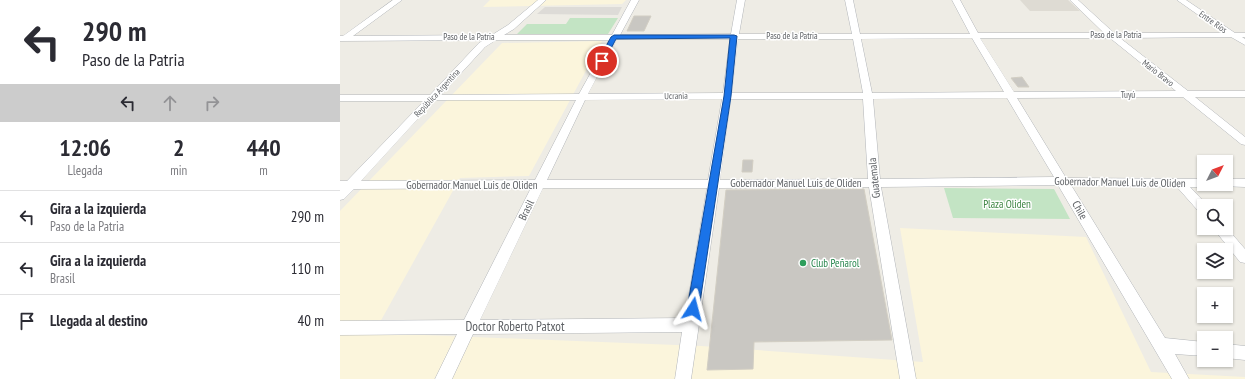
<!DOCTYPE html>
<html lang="es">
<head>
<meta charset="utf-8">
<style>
  body { margin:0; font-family:"PT Sans Narrow",sans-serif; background:#f2f2f3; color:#2b2b33; height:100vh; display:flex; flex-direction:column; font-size:15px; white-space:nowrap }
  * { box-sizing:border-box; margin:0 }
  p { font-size:13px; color:#7c7c81 }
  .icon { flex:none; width:22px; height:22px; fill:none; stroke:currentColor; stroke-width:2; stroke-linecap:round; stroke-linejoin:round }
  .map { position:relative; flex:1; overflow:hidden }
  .panel { display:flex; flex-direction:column; background:#fff; width:340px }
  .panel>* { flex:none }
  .top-card { background:#fff; color:#2b2b33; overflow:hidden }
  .needle { width:26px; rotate:48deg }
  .fabs { position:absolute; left:857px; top:155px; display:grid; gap:8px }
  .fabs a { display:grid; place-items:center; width:36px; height:36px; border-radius:0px; background:#fff; box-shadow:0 1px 3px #0004; font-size:20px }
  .pin { position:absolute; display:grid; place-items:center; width:34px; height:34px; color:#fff; margin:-17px; border:2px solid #fff; border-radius:50%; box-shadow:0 1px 4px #0007 }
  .me { position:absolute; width:44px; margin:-22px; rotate:9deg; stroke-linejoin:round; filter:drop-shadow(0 0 3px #0008) }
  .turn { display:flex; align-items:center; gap:14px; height:84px; padding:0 16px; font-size:18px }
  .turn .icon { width:52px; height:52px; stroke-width:2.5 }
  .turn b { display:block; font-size:28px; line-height:34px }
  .lanes { display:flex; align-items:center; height:38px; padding:0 16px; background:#0003; justify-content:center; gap:20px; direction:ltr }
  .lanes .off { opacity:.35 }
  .eta { display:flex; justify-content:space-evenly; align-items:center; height:68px; text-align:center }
  .eta b { font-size:24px; font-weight:700; line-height:28px }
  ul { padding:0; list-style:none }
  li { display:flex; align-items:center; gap:12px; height:52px; padding:0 16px; border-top:1px solid #e1e1e2 }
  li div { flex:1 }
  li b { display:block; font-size:15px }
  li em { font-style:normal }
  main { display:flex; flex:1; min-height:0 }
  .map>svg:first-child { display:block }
  .commercial { fill:#fbf5dc }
  .industrial { fill:#dddbd7 }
  .education { fill:#dedbd3 }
  .green { fill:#c3e4c4 }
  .building { fill:#c9c7c2; stroke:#d2cec3 }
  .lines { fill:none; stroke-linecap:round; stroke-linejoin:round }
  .minor-casing { stroke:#b2b5b9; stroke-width:1 }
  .minor { fill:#fff; fill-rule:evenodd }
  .route { fill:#1a73e8; stroke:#114b97 }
  .leisure-dot { fill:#2e9e5b; stroke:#fff; stroke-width:1.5 }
  .labels { text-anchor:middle; stroke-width:3; stroke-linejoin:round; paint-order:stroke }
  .far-street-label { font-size:9px; fill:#5d6064; stroke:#fff }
  .street-label { font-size:11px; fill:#5d6064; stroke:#fff }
  .park-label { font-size:11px; fill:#3c8441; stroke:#fff }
  .leisure-label { font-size:11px; fill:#27864d; stroke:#fff; text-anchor:start }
  .near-street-label { font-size:13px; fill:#5d6064; stroke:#fff }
</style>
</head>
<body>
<main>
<section class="panel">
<div class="top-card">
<div class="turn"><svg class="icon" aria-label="left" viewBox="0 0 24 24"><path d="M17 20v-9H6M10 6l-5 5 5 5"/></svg><div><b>290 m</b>Paso de la Patria</div></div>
<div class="lanes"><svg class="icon" aria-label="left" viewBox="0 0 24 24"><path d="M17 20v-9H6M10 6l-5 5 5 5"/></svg><svg class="icon off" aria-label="ahead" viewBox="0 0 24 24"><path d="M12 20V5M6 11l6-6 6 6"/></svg><svg class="icon off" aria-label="right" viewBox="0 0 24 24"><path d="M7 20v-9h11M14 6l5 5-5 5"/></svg></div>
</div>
<div class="eta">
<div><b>12:06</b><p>Llegada</p></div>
<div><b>2</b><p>min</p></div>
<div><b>440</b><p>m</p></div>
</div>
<ul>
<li><svg class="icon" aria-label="left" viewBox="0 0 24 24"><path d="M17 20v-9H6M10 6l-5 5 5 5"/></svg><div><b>Gira a la izquierda</b><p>Paso de la Patria</p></div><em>290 m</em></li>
<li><svg class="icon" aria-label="left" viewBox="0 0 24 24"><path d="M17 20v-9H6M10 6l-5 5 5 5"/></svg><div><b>Gira a la izquierda</b><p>Brasil</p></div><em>110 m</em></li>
<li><svg class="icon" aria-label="arrive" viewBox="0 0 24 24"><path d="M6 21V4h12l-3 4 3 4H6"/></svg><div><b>Llegada al destino</b></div><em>40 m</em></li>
</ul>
</section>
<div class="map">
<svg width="905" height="379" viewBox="0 0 905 379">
  <rect width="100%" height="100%" fill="#eeece5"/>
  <g class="commercial">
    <path d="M 150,0 L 286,0 L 282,4 L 143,7 Z"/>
    <path d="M 262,41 L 189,176 L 120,178 L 34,333 L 361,346 L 583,362 L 560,228 L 746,237 L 811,372 L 905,377 L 905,379 L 0,379 L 0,211 L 162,43 Z"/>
  </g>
  <path class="industrial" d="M 205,7 L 282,7 L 278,15 L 197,14 Z"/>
  <path class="education" d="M 680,0 L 728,0 L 740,11 L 690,11 Z"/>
  <g class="green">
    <path d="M 230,18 L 278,18 L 268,34 L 177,34 L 187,24 L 226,24 Z"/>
    <path d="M 604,188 L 714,189 L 730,219 L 613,218 Z"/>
  </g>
  <g class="building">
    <path d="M 294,16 L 311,16 L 304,31 L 287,31 Z"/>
    <path d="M 682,77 L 689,87 L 678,87 L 671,78 Z"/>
    <path d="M 403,160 L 413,160 L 412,172 L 402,172 Z"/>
    <path d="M 524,189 L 552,340 L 414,342 L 413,369 L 367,370 L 386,190 Z"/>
  </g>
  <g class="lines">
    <g class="minor-casing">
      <g id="minor">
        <path d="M 53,0 L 62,0 L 13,36 L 152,35 L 168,25 L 198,0 L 206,0 L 174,29 L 164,35 L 272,35 L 291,0 L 299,0 L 280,35 L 391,34 L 397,0 L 405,0 L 399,34 L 512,34 L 505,0 L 513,0 L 520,34 L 630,34 L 612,0 L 620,0 L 638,33 L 764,33 L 730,0 L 738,0 L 774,33 L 884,33 L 837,0 L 846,0 L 895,33 L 905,33 L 905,37 L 902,37 L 905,39 L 905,45 L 891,37 L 780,38 L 848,91 L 905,91 L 905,97 L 855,97 L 905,137 L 905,145 L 901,144 L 843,97 L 677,98 L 726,178 L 864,179 L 864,184 L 869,184 L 864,187 L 850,187 L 868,206 L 864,206 L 864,214 L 860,213 L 837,187 L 731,185 L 825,338 L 864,342 L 864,356 L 835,354 L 849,379 L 832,379 L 718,185 L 541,187 L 576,379 L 560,379 L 529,187 L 379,188 L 351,379 L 335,379 L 342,332 L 133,334 L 112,379 L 95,379 L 117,334 L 0,335 L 0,321 L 124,320 L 191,188 L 14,189 L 4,199 L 0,200 L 0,181 L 7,181 L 84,101 L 0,101 L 0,95 L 90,95 L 139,43 L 144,40 L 0,41 L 0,36 L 3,36 ZM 632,38 L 664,92 L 532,93 L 521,39 ZM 640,38 L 770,38 L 836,91 L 674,92 ZM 277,39 L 390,39 L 383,93 L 248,94 ZM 398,39 L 513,39 L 523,93 L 392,93 ZM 156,40 L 269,40 L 239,94 L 101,95 L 145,47 ZM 667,98 L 714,177 L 540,179 L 533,99 ZM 382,99 L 368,180 L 207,180 L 245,100 ZM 391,99 L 523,99 L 528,179 L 380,180 ZM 95,100 L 236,100 L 195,180 L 21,181 ZM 203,188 L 367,188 L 345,318 L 140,320 Z"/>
        <path d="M 886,179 L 905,179 L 905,187 L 882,186 L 881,184 L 886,184 Z"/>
        <path d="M 886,227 L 905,249 L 905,263 L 900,262 L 873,228 Z"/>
        <path d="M 886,344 L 905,346 L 905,360 L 886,358 Z"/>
      </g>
    </g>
    <use href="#minor" class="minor"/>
  </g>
  <path class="route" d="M 394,35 L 397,36 L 391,96 L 359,309 L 357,313 L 353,314 L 349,313 L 347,309 L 384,96 L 390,38 L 276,39 L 264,62 L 258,61 L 271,37 L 274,35 Z"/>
  <circle class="leisure-dot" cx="463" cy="263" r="4"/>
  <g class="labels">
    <g class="far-street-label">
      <text transform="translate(873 22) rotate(35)" y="3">Entre Ríos</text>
      <text x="776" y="38">Paso de la Patria</text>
      <text x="452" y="39">Paso de la Patria</text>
      <text x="129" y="40">Paso de la Patria</text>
      <text transform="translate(818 73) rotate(38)" y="3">Mario Bravo</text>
      <text transform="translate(97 93) rotate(-47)" y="3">República Argentina</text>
      <text x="788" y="98">Tuyú</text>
      <text transform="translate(336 96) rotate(-1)" y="3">Ucrania</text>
    </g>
    <g class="street-label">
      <text transform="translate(534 178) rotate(-96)" y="4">Guatemala</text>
      <text transform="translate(780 182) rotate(1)" y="4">Gobernador Manuel Luis de Oliden</text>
      <text x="456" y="187">Gobernador Manuel Luis de Oliden</text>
      <text x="132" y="189">Gobernador Manuel Luis de Oliden</text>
      <text transform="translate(186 210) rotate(-64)" y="4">Brasil</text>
      <text transform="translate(740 210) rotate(60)" y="4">Chile</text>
    </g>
    <g class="park-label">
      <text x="667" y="208">Plaza Oliden</text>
    </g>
    <g class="leisure-label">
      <text x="471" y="267">Club Peñarol</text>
    </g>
    <g class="near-street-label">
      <text x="175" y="331">Doctor Roberto Patxot</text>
    </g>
  </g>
</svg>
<div class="fabs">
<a><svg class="needle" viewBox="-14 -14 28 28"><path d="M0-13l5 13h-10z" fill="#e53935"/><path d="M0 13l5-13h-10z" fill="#7c7c81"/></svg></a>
<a><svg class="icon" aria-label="search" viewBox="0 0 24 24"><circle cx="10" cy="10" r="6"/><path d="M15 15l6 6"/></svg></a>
<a><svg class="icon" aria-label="layers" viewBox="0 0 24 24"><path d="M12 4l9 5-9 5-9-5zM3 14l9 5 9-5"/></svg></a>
<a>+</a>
<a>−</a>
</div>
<div class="pin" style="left:262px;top:61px;background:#d93025"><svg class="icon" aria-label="arrive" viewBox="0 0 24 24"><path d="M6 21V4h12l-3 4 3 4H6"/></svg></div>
<svg class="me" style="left:353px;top:309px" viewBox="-20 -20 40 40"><path d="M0-17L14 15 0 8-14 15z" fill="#1a73e8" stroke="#fff" stroke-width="4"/></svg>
</div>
</main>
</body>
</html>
